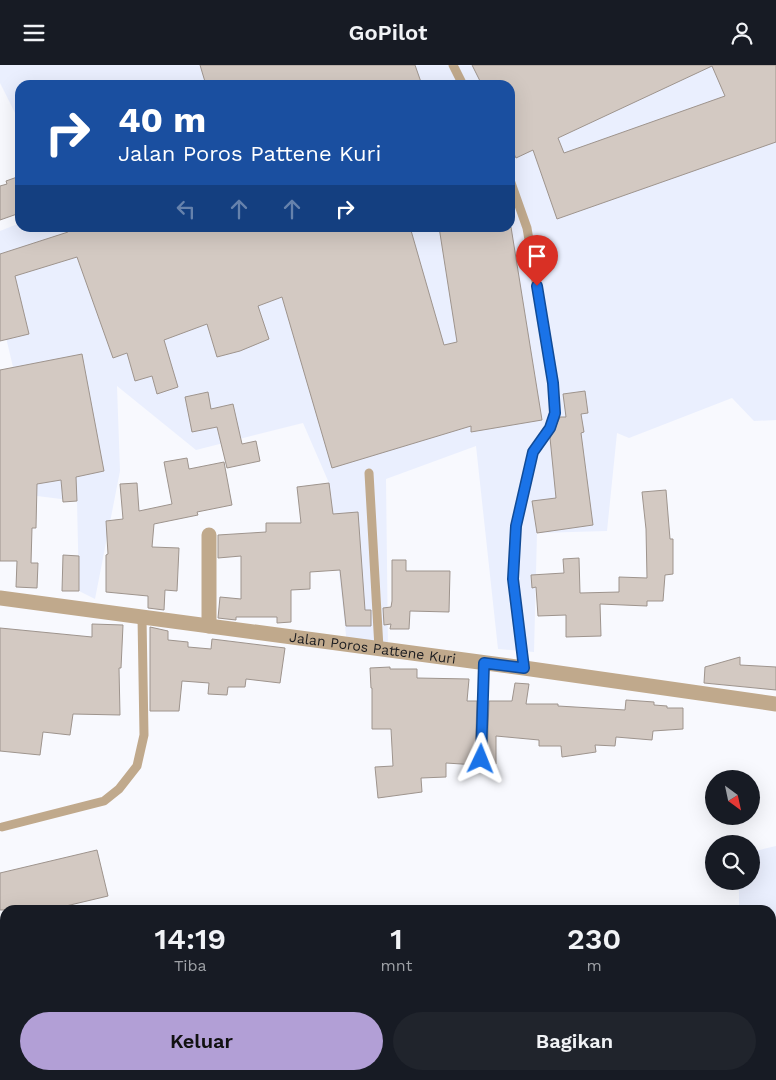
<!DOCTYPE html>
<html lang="id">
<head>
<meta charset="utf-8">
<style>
  body { margin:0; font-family:"Work Sans",sans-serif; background:#20242c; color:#f1f3f6; height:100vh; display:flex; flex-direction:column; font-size:19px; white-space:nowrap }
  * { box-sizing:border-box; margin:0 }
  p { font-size:16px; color:#9ea1a6 }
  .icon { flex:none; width:28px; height:28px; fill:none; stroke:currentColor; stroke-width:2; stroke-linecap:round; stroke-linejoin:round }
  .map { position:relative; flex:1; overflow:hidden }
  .sheet { position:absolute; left:0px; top:840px; width:776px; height:175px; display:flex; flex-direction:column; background:#171b24; border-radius:15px 15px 0 0; box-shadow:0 5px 20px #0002 }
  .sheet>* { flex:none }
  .hud { position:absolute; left:15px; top:15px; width:500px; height:152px; border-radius:15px; box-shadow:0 5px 20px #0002; background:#1a4fa0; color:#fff; overflow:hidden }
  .needle { width:32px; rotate:147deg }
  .fabs { position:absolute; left:705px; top:705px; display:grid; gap:10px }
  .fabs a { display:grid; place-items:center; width:55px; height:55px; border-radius:50%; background:#171b24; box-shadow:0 5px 20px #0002; font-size:25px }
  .pin { position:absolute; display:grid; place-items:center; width:42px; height:42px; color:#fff; margin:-51px -21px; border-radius:50% 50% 50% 0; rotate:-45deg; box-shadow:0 0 5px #0007 }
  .pin .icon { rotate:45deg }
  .me { position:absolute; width:55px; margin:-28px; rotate:2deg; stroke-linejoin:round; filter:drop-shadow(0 0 4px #0008) }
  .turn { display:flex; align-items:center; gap:18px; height:105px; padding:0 20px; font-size:22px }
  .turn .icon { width:65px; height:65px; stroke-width:2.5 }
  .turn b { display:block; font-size:35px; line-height:42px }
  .lanes { display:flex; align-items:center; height:48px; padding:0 20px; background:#0003; justify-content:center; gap:25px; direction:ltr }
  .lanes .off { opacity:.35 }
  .eta { display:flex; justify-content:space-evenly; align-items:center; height:85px; text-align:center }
  .eta b { font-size:30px; font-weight:600; line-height:35px }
  .action { display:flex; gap:10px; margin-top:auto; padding:10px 20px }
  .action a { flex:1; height:58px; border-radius:30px; background:#b29fd6; color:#111; font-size:20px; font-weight:600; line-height:58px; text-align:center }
  .action a+a { background:#20242c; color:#f1f3f6 }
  header { display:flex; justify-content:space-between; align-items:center; height:65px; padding:0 20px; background:#171b24; font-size:22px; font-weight:600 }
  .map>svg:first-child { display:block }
  .built { fill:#eaeffe }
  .building { fill:#d3c9c2; stroke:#9e948d; fill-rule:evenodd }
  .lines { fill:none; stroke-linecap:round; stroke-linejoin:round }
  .service { stroke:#c0a98c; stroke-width:9 }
  .minor { stroke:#c0a98c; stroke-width:15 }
  .tertiary { stroke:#c0a98c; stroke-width:15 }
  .route-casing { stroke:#114b97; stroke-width:12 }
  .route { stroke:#1a73e8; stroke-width:9 }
  .labels { text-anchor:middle; stroke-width:4; stroke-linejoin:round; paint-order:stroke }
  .street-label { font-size:14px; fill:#1b1c20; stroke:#f8f9fe }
</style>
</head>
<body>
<header><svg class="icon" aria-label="menu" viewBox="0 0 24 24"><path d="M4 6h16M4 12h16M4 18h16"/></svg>GoPilot<svg class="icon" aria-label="person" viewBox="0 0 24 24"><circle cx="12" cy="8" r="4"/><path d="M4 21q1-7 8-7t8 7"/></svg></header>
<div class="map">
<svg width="776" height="1015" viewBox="0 0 776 1015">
  <rect width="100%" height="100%" fill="#f8f9fe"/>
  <g class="built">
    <path d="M 0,0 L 776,0 L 776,355 L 754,356 L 732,333 L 629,373 L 617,368 L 607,466 L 537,468 L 534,587 L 498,584 L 476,381 L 386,414 L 388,584 L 347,579 L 329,418 L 303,358 L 196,385 L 117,321 L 120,406 L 95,534 L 79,526 L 77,436 L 37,431 L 13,302 L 0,247 L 0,166 L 20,158 L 20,162 L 510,162 L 510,20 L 20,20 L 20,58 L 0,18 Z"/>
    <path d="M 776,781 L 776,1015 L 407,1015 L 406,1010 L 771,1010 L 771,845 L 739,845 L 739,816 L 751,816 L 751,787 Z"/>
  </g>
  <g class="building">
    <path d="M 200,0 L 415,0 L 422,20 L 206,20 Z"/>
    <path d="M 472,0 L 776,0 L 776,77 L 557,154 L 533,85 L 516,93 L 510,81 L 510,20 L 482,20 ZM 712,1 L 725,31 L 564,88 L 558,73 Z"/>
    <path d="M 20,111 L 20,151 L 17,149 L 0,155 L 0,121 L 7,119 L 6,116 Z"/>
    <path d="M 66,162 L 410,162 L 444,280 L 457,277 L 439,162 L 511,162 L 542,355 L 471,367 L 471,361 L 332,403 L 282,232 L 258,241 L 269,274 L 240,286 L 217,292 L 207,259 L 164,275 L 178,322 L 157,329 L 152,311 L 135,316 L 127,288 L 113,293 L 77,192 L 15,211 L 29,269 L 0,276 L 0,189 L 68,167 Z"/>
    <path d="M 82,289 L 104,406 L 76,412 L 77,436 L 63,437 L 61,415 L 37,419 L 36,463 L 32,463 L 31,498 L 38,498 L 37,523 L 16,522 L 17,496 L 0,496 L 0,305 Z"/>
    <path d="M 585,326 L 588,348 L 581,349 L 584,367 L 581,368 L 593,460 L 537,468 L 532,436 L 556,433 L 550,373 L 560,352 L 566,352 L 563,329 Z"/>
    <path d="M 208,327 L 211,344 L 233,339 L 242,379 L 256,376 L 260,396 L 227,403 L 217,362 L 192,367 L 185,332 Z"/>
    <path d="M 187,393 L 189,404 L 224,397 L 232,440 L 197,447 L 198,450 L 154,459 L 152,482 L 179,483 L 177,526 L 165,525 L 164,545 L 148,543 L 148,531 L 106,527 L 106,490 L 108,489 L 106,456 L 123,454 L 120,419 L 137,418 L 139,446 L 172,439 L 164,397 Z"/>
    <path d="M 329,418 L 333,449 L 358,447 L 365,545 L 371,545 L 371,561 L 346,561 L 340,505 L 310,507 L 310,524 L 291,525 L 291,557 L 277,558 L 277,552 L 236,552 L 236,555 L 218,553 L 220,532 L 241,534 L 241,491 L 218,493 L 218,470 L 266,467 L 266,458 L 301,458 L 297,422 Z"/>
    <path d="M 666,425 L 670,474 L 673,474 L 673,509 L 665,510 L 663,536 L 647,536 L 647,541 L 600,539 L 601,571 L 566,572 L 566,550 L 538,551 L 536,522 L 532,523 L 531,510 L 564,508 L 563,494 L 579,493 L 580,528 L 619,527 L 619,512 L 647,513 L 646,464 L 642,427 Z"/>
    <path d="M 63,490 L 79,491 L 79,526 L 62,526 Z"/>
    <path d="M 392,495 L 406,495 L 406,506 L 450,506 L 449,547 L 410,546 L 409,564 L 390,564 L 391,559 L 384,560 L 383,543 L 391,542 L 392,536 Z"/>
    <path d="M 92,559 L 123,560 L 121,603 L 119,603 L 120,650 L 73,649 L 70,670 L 43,667 L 40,690 L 0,686 L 0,563 L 92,572 Z"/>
    <path d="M 150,562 L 168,566 L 168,575 L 188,577 L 188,582 L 211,584 L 212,574 L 285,583 L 280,618 L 246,614 L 245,622 L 228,622 L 227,630 L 208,629 L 209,618 L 182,616 L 179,646 L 150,646 Z"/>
    <path d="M 740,592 L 740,600 L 776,602 L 776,625 L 704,618 L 705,602 Z"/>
    <path d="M 390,602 L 390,604 L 417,604 L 417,613 L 469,614 L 467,636 L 477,636 L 475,694 L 477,700 L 446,698 L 446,712 L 421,713 L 422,727 L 378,733 L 375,702 L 393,701 L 391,664 L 372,664 L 372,623 L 371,623 L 370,603 Z"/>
    <path d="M 515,618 L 529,619 L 526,639 L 558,639 L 558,641 L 625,645 L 626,635 L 654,637 L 654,640 L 667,641 L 667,643 L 683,643 L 683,664 L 653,666 L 652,675 L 616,672 L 615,681 L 595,680 L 596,687 L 562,692 L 561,681 L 539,681 L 539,675 L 496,671 L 496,699 L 485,699 L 487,694 L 489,636 L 512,636 Z"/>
    <path d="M 97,785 L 108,831 L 49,845 L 0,845 L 0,808 Z"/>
  </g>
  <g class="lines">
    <g class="service">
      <path d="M 453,0 L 463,20"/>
      <path d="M 510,115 L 527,163 L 553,317 L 555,348 L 550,363 L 533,387 L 516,461 L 513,514 L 524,603"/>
      <path d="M 369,408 L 379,583"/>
      <path d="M 481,694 L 484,598"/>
      <path d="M 2,762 L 104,736 L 119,724 L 137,701 L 144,670 L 142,552"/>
    </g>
    <path class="minor" d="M 209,561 L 209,470"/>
    <path class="tertiary" id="s1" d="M 0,533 L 524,603 L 776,639"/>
  </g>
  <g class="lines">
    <g class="route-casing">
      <path id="route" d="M 481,694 L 484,598 L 524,603 L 513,514 L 516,461 L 533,387 L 550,363 L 555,348 L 553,318 L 537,221"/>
    </g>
    <use href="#route" class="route"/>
  </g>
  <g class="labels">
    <g class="street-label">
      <text dy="5" stroke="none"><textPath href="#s1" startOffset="376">Jalan Poros Pattene Kuri</textPath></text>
    </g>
  </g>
</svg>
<div class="fabs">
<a><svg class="needle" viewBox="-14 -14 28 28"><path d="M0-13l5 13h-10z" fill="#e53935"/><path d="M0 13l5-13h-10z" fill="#9ea1a6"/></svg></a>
<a><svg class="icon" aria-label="search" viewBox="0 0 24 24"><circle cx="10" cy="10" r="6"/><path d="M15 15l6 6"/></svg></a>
</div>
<div class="pin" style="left:537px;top:221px;background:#d93025"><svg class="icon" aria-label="arrive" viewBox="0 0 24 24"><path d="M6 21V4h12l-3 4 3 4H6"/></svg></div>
<svg class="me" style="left:481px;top:694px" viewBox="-20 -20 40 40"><path d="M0-17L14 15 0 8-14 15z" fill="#1a73e8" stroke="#fff" stroke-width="4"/></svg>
<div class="hud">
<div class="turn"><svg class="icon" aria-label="right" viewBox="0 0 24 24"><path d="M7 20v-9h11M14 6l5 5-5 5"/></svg><div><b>40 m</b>Jalan Poros Pattene Kuri</div></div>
<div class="lanes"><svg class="icon off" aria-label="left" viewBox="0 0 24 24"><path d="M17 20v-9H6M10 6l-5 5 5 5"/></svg><svg class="icon off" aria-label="ahead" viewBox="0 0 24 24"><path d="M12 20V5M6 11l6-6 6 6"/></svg><svg class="icon off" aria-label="ahead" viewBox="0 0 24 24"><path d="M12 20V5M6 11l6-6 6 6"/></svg><svg class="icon" aria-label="right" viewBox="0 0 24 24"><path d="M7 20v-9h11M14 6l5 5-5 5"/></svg></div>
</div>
<section class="sheet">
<div class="eta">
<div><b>14:19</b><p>Tiba</p></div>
<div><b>1</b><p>mnt</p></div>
<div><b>230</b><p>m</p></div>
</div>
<div class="action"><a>Keluar</a><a>Bagikan</a></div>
</section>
</div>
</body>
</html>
